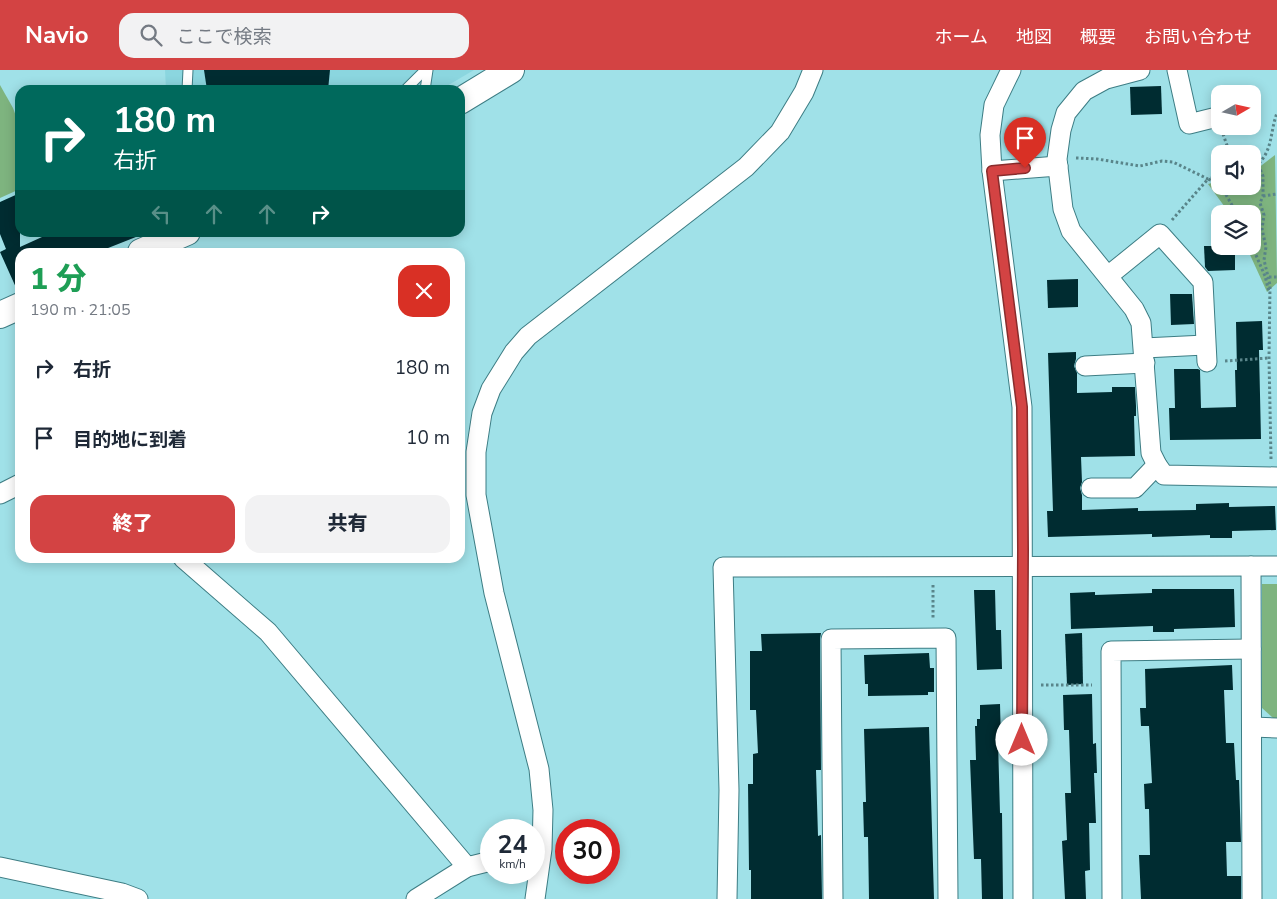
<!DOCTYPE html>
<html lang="ja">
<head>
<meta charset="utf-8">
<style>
  body { margin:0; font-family:"Nunito Sans","Noto Sans JP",sans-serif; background:#f2f2f3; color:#1f2937; height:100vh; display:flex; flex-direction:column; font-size:19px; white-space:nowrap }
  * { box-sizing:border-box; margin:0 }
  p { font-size:16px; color:#747a83 }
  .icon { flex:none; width:28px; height:28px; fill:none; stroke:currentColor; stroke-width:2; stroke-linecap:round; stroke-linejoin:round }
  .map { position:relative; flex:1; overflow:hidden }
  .panel { position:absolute; left:15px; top:178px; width:450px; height:315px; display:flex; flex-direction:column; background:#fff; border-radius:15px; box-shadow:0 2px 12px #0003 }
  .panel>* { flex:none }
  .guide { position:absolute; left:15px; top:15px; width:450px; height:152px; border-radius:15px; box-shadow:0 2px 12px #0003; background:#00695c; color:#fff; overflow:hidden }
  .needle { width:32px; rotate:81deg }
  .buttons { position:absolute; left:1211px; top:15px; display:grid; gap:10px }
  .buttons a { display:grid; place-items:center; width:50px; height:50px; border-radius:10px; background:#fff; box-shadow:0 2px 12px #0003; font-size:25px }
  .speed { position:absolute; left:480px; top:749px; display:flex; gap:10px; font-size:25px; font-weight:700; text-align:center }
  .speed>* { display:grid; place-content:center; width:65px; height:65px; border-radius:50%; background:#fff; box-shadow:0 2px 12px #0003; line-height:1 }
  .speed small { font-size:12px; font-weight:400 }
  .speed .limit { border:8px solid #d22; background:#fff; color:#111 }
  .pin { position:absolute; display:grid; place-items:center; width:42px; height:42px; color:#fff; margin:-51px -21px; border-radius:50% 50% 50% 0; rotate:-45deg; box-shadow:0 0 5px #0007 }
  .pin .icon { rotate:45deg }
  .me { position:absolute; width:55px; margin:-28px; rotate:0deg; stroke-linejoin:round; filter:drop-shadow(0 0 4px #0008) }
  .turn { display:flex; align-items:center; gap:18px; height:105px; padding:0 15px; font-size:22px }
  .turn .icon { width:65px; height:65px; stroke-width:2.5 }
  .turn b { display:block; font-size:35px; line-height:42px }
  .lanes { display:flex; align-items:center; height:48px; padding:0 15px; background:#0003; justify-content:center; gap:25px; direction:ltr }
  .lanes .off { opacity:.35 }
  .round { display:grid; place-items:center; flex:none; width:52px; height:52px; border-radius:15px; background:#f2f2f3 }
  .head { display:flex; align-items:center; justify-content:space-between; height:85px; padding:0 15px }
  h1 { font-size:30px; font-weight:800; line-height:38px; color:#1e9e55 }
  .primary-button { display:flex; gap:10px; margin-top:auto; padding:10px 15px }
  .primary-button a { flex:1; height:58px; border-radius:15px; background:#d34343; color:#fff; font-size:20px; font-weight:800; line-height:58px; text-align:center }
  .primary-button a+a { background:#f2f2f3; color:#1f2937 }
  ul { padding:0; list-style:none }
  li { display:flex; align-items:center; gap:15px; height:70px; padding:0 15px }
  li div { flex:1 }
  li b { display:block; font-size:19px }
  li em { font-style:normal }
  header { display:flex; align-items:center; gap:30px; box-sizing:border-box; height:70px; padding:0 25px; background:#d34343; color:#fff }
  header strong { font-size:24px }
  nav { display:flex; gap:28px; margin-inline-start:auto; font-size:18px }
  .search { width:350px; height:45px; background:#f2f2f3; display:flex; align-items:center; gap:12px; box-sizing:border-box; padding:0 18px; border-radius:15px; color:#747a83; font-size:19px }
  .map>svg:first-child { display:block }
  .built { fill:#8bd6df }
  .green { fill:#7eb47f }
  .building { fill:#002c31 }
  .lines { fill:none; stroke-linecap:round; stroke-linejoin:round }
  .service-casing { stroke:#3d7d84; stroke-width:11 }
  .minor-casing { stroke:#3d7d84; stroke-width:21 }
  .secondary-casing { stroke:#3d7d84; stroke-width:28 }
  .path { stroke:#59858a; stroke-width:3; stroke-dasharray:2.5 2.5; stroke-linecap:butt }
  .service { stroke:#fff; stroke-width:9 }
  .minor { stroke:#fff; stroke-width:19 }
  .secondary { stroke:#fff; stroke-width:26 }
  .route-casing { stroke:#892c2c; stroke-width:12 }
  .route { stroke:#d34343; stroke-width:9 }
</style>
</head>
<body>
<header>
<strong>Navio</strong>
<div class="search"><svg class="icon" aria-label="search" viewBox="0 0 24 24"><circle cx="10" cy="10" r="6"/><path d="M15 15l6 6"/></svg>ここで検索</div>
<nav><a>ホーム</a><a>地図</a><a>概要</a><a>お問い合わせ</a></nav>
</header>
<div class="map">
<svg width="1277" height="829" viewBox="0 0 1277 829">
  <rect width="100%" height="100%" fill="#a0e1e8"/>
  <path class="built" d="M 165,0 L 474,0 L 440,20 L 166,20 Z"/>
  <g class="green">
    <path d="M 0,15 L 13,38 L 20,57 L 20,119 L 0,128 Z"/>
    <path d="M 1275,85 L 1277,213 L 1267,222 L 1246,176 L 1252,176 L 1252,144 L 1230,144 L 1208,114 L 1220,111 L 1220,116 L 1252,116 L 1253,102 Z"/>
    <path d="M 1262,514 L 1277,514 L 1277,648 L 1273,648 L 1262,638 Z"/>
  </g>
  <g class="building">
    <path d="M 204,0 L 330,0 L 328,20 L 207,20 Z"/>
    <path d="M 1161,16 L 1162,44 L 1131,45 L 1130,17 Z"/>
    <path d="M 20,123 L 20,177 L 53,162 L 146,163 L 98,182 L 20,182 L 20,221 L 18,222 L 0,182 L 6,179 L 0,164 L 0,132 Z"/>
    <path d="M 1204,176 L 1235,176 L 1235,200 L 1208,201 L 1205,197 Z"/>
    <path d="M 1078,209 L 1078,237 L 1048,238 L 1047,210 Z"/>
    <path d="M 1170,224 L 1192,224 L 1194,254 L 1171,255 Z"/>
    <path d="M 1262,251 L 1263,280 L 1259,280 L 1261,369 L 1170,370 L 1169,338 L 1175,338 L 1174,299 L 1198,299 L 1200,300 L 1201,338 L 1236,337 L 1235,300 L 1237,300 L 1236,252 Z"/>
    <path d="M 1076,282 L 1076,289 L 1074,296 L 1077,303 L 1077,323 L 1112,322 L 1112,317 L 1135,317 L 1136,336 L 1136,346 L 1134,346 L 1135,386 L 1081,387 L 1082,412 L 1080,418 L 1082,425 L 1082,440 L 1138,438 L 1138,441 L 1196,440 L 1196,434 L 1229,433 L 1229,437 L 1275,436 L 1276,460 L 1232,461 L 1232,468 L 1210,468 L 1210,465 L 1152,467 L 1152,464 L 1048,467 L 1047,441 L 1053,441 L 1048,283 Z"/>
    <path d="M 1152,519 L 1234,519 L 1235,557 L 1174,559 L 1174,562 L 1153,562 L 1153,556 L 1071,559 L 1070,523 L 1095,522 L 1095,525 L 1152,523 Z"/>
    <path d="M 974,520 L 995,520 L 996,560 L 1001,560 L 1002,599 L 977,600 Z"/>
    <path d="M 821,563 L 820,569 L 821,700 L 816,700 L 818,766 L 821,765 L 822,829 L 751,829 L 751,800 L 749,800 L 748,714 L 753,714 L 753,684 L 758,683 L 756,640 L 750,640 L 750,581 L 762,581 L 761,564 Z"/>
    <path d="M 1082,563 L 1083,614 L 1067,615 L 1065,564 Z"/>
    <path d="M 929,583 L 930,598 L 934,598 L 934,622 L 928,622 L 928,625 L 868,626 L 868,614 L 865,614 L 864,585 Z"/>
    <path d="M 1232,595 L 1233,620 L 1224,620 L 1226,673 L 1234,673 L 1236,710 L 1239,710 L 1241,772 L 1226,772 L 1227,806 L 1241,806 L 1241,829 L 1141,829 L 1139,785 L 1150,785 L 1149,739 L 1145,739 L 1144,714 L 1152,713 L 1149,656 L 1141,656 L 1140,638 L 1146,638 L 1145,599 Z"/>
    <path d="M 1092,624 L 1093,674 L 1096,673 L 1097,703 L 1094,703 L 1096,753 L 1089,753 L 1090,800 L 1085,801 L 1086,829 L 1065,829 L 1062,771 L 1067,770 L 1065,723 L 1071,723 L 1069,660 L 1064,660 L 1063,625 Z"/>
    <path d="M 1000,634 L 1001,671 L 998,671 L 1000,743 L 1002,743 L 1003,829 L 982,829 L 981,789 L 974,789 L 970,690 L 976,690 L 975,656 L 977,656 L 977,649 L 980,649 L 980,635 Z"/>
    <path d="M 929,657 L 934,829 L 869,829 L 868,767 L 864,767 L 863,732 L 866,732 L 864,659 Z"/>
  </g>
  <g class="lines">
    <g class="service-casing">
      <g id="service">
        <path d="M 187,20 L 188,0"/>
        <path d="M 405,20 L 425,0"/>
        <path d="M 425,20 L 428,0"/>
      </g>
    </g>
    <g class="minor-casing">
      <g id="minor">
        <path d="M 1011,0 L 994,35 L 990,65 L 992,101 L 1022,337 L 1023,829"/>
        <path d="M 1140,0 L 1106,9 L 1084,21 L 1066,43 L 1061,60 L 1057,89 L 1063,139 L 1071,161 L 1134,239 L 1141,253 L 1151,383 L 1157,395 L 1164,405 L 1277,407"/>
        <path d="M 1177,0 L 1189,54 L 1217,47"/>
        <path d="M 992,101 L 1058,96"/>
        <path d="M 1108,206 L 1160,164 L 1203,212 L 1207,292"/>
        <path d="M 1144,278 L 1205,275"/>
        <path d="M 1085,296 L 1145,293"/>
        <path d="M 1091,418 L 1135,418 L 1157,395"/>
        <path d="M 0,424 L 20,414"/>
        <path d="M 183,488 L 268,562 L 467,797"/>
        <path d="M 1251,496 L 1252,829"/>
        <path d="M 1252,657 L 1277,658"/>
        <path d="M 0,797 L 122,823 L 138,829"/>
        <path d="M 416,829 L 467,797 L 491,791"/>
        <path d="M 535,829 L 542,779 L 543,740 L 539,699 L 494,523 L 476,425 L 476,382 L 482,343 L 491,319 L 514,282 L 528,266 L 746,97 L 780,62 L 804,22 L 813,0"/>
        <path d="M 727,829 L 729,720 L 723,497 L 1277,496"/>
        <path d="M 833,829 L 831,569 L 946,568 L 948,829"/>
        <path d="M 1112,829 L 1111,581 L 1251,579"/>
      </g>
    </g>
    <g class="secondary-casing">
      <g id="secondary">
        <path d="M 460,31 L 511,0"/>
        <path d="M 141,182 L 187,162"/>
        <path d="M 0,245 L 20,236"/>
      </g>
    </g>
    <g class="path">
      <path d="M 1223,64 L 1230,84"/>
      <path d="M 1076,88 L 1097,89 L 1140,96 L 1162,91 L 1173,92 L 1208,109 L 1220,106"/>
      <path d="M 1252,96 L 1258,94"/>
      <path d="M 1221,116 L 1237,144"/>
      <path d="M 1263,126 L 1277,124"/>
      <path d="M 1172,150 L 1208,109 L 1220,114"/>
      <path d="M 1252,176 L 1265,206 L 1269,222"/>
      <path d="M 1269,207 L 1277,207"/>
      <path d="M 1225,291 L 1269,288"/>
      <path d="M 1271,389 L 1269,288 L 1270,215 L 1264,190 L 1266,177 L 1262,159 L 1264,145 L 1260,133 L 1263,126 L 1263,106 L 1258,94 C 1273,80 1270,61 1277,43"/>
      <path d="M 933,515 L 933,549"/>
      <path d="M 1041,615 L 1092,615"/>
    </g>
    <use href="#service" class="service"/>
    <use href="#minor" class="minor"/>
    <use href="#secondary" class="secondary"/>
  </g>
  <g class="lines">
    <g class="route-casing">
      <path id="route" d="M 1022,670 L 1023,480 L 1022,337 L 992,101 L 1025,98"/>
    </g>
    <use href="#route" class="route"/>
  </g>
</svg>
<div class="buttons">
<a><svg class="needle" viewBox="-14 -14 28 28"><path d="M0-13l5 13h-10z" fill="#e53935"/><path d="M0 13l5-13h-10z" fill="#747a83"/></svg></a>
<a><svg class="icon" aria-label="sound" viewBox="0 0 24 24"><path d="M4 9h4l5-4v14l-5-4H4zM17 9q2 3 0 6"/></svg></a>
<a><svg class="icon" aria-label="layers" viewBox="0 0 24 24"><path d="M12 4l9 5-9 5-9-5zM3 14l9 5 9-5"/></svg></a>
</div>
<div class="speed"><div>24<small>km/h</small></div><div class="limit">30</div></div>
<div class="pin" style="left:1025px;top:98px;background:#d93025"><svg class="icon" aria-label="arrive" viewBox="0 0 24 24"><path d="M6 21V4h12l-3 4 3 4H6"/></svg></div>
<svg class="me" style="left:1022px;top:670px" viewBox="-20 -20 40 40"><circle r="19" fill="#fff"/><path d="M0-13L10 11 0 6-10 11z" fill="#d34343"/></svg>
<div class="guide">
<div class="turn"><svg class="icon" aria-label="right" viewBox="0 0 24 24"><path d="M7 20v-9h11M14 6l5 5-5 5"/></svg><div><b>180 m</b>右折</div></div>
<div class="lanes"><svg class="icon off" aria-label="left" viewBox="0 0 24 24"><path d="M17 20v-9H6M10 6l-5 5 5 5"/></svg><svg class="icon off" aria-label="ahead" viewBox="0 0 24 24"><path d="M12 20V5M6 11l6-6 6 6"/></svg><svg class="icon off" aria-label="ahead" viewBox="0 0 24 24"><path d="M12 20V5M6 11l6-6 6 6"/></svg><svg class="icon" aria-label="right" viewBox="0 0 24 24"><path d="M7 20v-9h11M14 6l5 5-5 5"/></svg></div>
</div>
<section class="panel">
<div class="head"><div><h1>1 分</h1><p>190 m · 21:05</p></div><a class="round" style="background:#d93025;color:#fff"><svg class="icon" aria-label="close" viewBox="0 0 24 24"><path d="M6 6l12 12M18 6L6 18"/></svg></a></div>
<ul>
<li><svg class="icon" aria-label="right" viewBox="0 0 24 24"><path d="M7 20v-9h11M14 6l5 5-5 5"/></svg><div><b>右折</b></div><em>180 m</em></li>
<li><svg class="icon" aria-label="arrive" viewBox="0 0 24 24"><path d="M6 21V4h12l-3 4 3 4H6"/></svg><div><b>目的地に到着</b></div><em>10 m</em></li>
</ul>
<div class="primary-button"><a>終了</a><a>共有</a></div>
</section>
</div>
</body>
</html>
